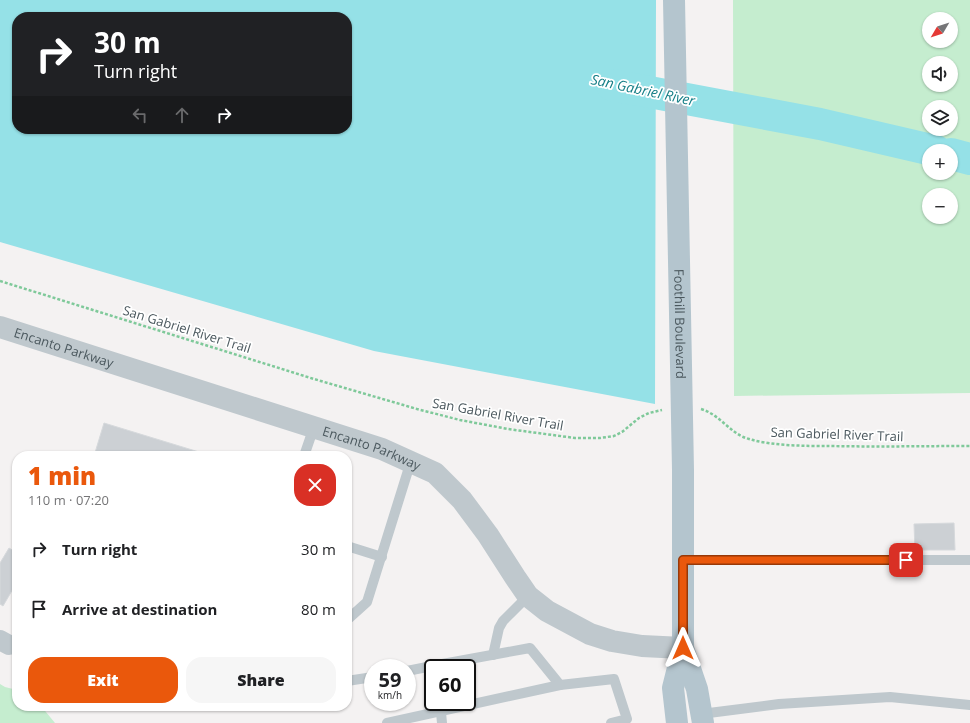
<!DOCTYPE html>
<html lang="en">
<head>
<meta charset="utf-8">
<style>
  body { margin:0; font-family:"Open Sans",sans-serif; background:#f6f6f6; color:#202124; height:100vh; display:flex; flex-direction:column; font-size:15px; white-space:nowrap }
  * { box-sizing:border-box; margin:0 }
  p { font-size:13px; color:#757577 }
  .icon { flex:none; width:22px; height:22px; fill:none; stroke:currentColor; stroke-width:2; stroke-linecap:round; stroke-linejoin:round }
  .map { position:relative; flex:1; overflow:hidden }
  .drawer { position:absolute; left:12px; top:451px; width:340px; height:260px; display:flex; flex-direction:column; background:#fff; border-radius:16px; box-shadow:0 1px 3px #0004 }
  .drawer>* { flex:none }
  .banner { position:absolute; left:12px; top:12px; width:340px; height:122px; border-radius:16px; box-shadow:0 1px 3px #0004; background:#202124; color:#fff; overflow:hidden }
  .needle { width:26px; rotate:231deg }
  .buttons { position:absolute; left:922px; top:12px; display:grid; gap:8px }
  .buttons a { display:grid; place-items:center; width:36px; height:36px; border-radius:50%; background:#fff; box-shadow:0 1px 3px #0004; font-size:20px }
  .speed { position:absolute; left:364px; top:659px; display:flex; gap:8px; font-size:20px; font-weight:700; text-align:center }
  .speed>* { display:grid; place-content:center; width:52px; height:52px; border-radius:50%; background:#fff; box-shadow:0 1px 3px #0004; line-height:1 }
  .speed small { font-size:10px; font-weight:400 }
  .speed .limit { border:2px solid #111; border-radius:6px; background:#fff; color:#111 }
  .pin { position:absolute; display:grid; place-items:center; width:34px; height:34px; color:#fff; margin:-17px; border-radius:8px; box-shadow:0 2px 6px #0006 }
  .me { position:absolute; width:44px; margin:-22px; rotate:0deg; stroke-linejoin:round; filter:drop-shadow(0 0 3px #0008) }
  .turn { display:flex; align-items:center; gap:14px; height:84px; padding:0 16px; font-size:18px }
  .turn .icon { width:52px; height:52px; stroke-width:2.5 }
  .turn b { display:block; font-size:28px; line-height:34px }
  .lanes { display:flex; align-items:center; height:38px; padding:0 16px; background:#0003; justify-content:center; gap:20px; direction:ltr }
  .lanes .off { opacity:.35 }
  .round { display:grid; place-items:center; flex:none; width:42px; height:42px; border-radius:16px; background:#f6f6f6 }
  .overview { display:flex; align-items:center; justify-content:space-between; height:68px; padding:0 16px }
  h1 { font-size:24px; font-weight:800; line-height:30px; color:#ea580c }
  .primary-button { display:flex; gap:8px; margin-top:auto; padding:8px 16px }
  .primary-button a { flex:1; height:46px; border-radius:16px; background:#ea580c; color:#fff; font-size:16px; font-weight:800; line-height:46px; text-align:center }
  .primary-button a+a { background:#f6f6f6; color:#202124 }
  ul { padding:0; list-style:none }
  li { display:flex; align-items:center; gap:12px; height:60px; padding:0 16px }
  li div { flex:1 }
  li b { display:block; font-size:15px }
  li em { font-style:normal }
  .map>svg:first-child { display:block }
  .green { fill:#c5edcf; fill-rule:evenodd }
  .water { fill:#95e1e7; fill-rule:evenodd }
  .pier { fill:#f4f2f2 }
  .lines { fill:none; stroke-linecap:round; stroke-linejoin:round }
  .river { stroke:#95e1e7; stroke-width:32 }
  .building { fill:#ccd0d4; stroke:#d6d9dc }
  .path { stroke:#7fc99a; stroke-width:2.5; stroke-dasharray:3 2; stroke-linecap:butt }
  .service { stroke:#bfc8cd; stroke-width:10 }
  .minor { stroke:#bfc8cd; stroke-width:20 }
  .tertiary { stroke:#bfc8cd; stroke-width:22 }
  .primary { stroke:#b4c5ce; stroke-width:22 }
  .route-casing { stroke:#983908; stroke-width:10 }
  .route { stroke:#ea580c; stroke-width:7 }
  .labels { text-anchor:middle; stroke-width:3.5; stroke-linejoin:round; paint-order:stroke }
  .street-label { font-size:13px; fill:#4b585e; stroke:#fff }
  .water-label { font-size:14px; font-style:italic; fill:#167f87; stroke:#fff }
</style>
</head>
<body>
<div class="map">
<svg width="970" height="723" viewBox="0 0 970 723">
  <rect width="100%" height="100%" fill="#f4f2f2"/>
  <g class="green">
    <path d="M 733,0 L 970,0 L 970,393 L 734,396 ZM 929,19 L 951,19 L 951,41 L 929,41 ZM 929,63 L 951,63 L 951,85 L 929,85 ZM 929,107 L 951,107 L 951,129 L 929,129 ZM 929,151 L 951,151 L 951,173 L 929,173 ZM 929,195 L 951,195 L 951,217 L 929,217 Z"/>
    <path d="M 0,684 L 5,687 L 17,690 L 17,706 L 41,706 L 55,723 L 0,723 Z"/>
  </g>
  <path class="water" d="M 0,0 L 656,0 L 655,404 L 374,351 L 0,242 ZM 17,17 L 347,17 L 347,129 L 17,129 Z"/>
  <path class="pier" d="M 657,0 L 658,0 L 658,176 Z"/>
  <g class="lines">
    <g class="river">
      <path d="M 612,85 L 820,124 L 936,151"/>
      <path d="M 951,154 L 970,159"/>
    </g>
  </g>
  <g class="building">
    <path d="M 104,423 L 212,456 L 94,456 Z"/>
    <path d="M 954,523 L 955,550 L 915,550 L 914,524 Z"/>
    <path d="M 9,548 L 17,553 L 17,582 L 3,606 L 0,604 L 0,563 Z"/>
  </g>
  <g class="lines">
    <g class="path">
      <path d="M 0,281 L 314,379 L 417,409 L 460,420 L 508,429 L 575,438 L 600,438 L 614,436 L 622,432 L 639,418 L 649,413 L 662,410"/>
      <path d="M 701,409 C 721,415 730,434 749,439 C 773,446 805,446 830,446 C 877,447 923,446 970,446"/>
    </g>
    <g class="service">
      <path d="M 304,456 L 314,427"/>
      <path d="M 347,546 L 382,557"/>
      <path d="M 683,560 L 970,560"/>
      <path d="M 347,620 L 367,602 L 411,461"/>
      <path d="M 493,655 L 499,628 L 503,621 L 528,596"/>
      <path d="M 438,668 L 437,665 L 530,648 L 560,685 L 614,679 L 627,719 L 611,723"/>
      <path d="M 407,671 L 437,665"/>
      <path d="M 347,681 L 373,677"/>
      <path d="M 440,702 L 442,723"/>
      <path d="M 701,714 L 779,704 L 890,697 L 970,705"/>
      <path d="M 387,723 L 560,685"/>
    </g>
    <path class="minor" d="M 0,640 L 9,645"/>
    <path class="tertiary" id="s1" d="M 0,327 L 382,449 L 435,473 L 462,500 L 488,535 L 515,577 L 528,596 L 547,611 L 590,634 L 612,641 L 642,646 L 683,648"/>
    <g class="primary">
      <path id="s2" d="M 674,0 L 683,470 L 683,648 L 673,688 L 677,723"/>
      <path d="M 683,648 L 697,689 L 703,723"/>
    </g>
  </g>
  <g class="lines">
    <g class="route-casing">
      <path id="route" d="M 683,648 L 683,560 L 906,560"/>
    </g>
    <use href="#route" class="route"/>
  </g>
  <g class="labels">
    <g class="street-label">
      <text dy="5" stroke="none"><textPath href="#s2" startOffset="324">Foothill Boulevard</textPath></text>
      <text transform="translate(187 329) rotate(17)" y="5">San Gabriel River Trail</text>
      <text dy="5" stroke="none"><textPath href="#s1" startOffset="67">Encanto Parkway</textPath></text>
      <text transform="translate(498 414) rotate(10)" y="5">San Gabriel River Trail</text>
      <text transform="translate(837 434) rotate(2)" y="5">San Gabriel River Trail</text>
      <text dy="5" stroke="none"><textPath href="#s1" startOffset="391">Encanto Parkway</textPath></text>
    </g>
    <g class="water-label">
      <text transform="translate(643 90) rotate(12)" y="5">San Gabriel River</text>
    </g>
  </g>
</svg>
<div class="buttons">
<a><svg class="needle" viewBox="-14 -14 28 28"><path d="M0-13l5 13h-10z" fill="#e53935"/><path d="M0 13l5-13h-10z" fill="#757577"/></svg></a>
<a><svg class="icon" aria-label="sound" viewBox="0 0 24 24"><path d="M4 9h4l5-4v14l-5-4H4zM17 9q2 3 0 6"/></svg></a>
<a><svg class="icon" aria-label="layers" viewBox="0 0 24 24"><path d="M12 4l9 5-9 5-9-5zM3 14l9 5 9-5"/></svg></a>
<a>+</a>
<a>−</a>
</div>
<div class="speed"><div>59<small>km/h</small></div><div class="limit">60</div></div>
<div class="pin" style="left:906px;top:560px;background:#d93025"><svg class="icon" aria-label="arrive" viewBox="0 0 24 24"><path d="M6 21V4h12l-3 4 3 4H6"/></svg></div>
<svg class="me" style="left:683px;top:648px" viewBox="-20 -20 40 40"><path d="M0-17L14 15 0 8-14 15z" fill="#ea580c" stroke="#fff" stroke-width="4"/></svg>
<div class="banner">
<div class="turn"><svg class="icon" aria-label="right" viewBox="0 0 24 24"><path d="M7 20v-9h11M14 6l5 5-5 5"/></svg><div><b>30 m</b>Turn right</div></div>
<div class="lanes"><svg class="icon off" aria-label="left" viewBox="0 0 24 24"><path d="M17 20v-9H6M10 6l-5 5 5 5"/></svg><svg class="icon off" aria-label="ahead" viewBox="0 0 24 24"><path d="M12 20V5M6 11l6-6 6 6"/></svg><svg class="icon" aria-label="right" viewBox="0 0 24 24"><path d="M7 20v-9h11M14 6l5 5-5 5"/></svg></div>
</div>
<section class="drawer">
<div class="overview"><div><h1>1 min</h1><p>110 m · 07:20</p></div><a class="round" style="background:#d93025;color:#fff"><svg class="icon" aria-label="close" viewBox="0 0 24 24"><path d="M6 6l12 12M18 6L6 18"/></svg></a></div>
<ul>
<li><svg class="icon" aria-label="right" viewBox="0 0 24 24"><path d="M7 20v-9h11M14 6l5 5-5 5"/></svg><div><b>Turn right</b></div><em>30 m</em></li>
<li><svg class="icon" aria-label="arrive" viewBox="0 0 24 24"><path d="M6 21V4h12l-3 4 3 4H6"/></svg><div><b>Arrive at destination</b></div><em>80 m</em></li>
</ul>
<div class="primary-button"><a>Exit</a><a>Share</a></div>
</section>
</div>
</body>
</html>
